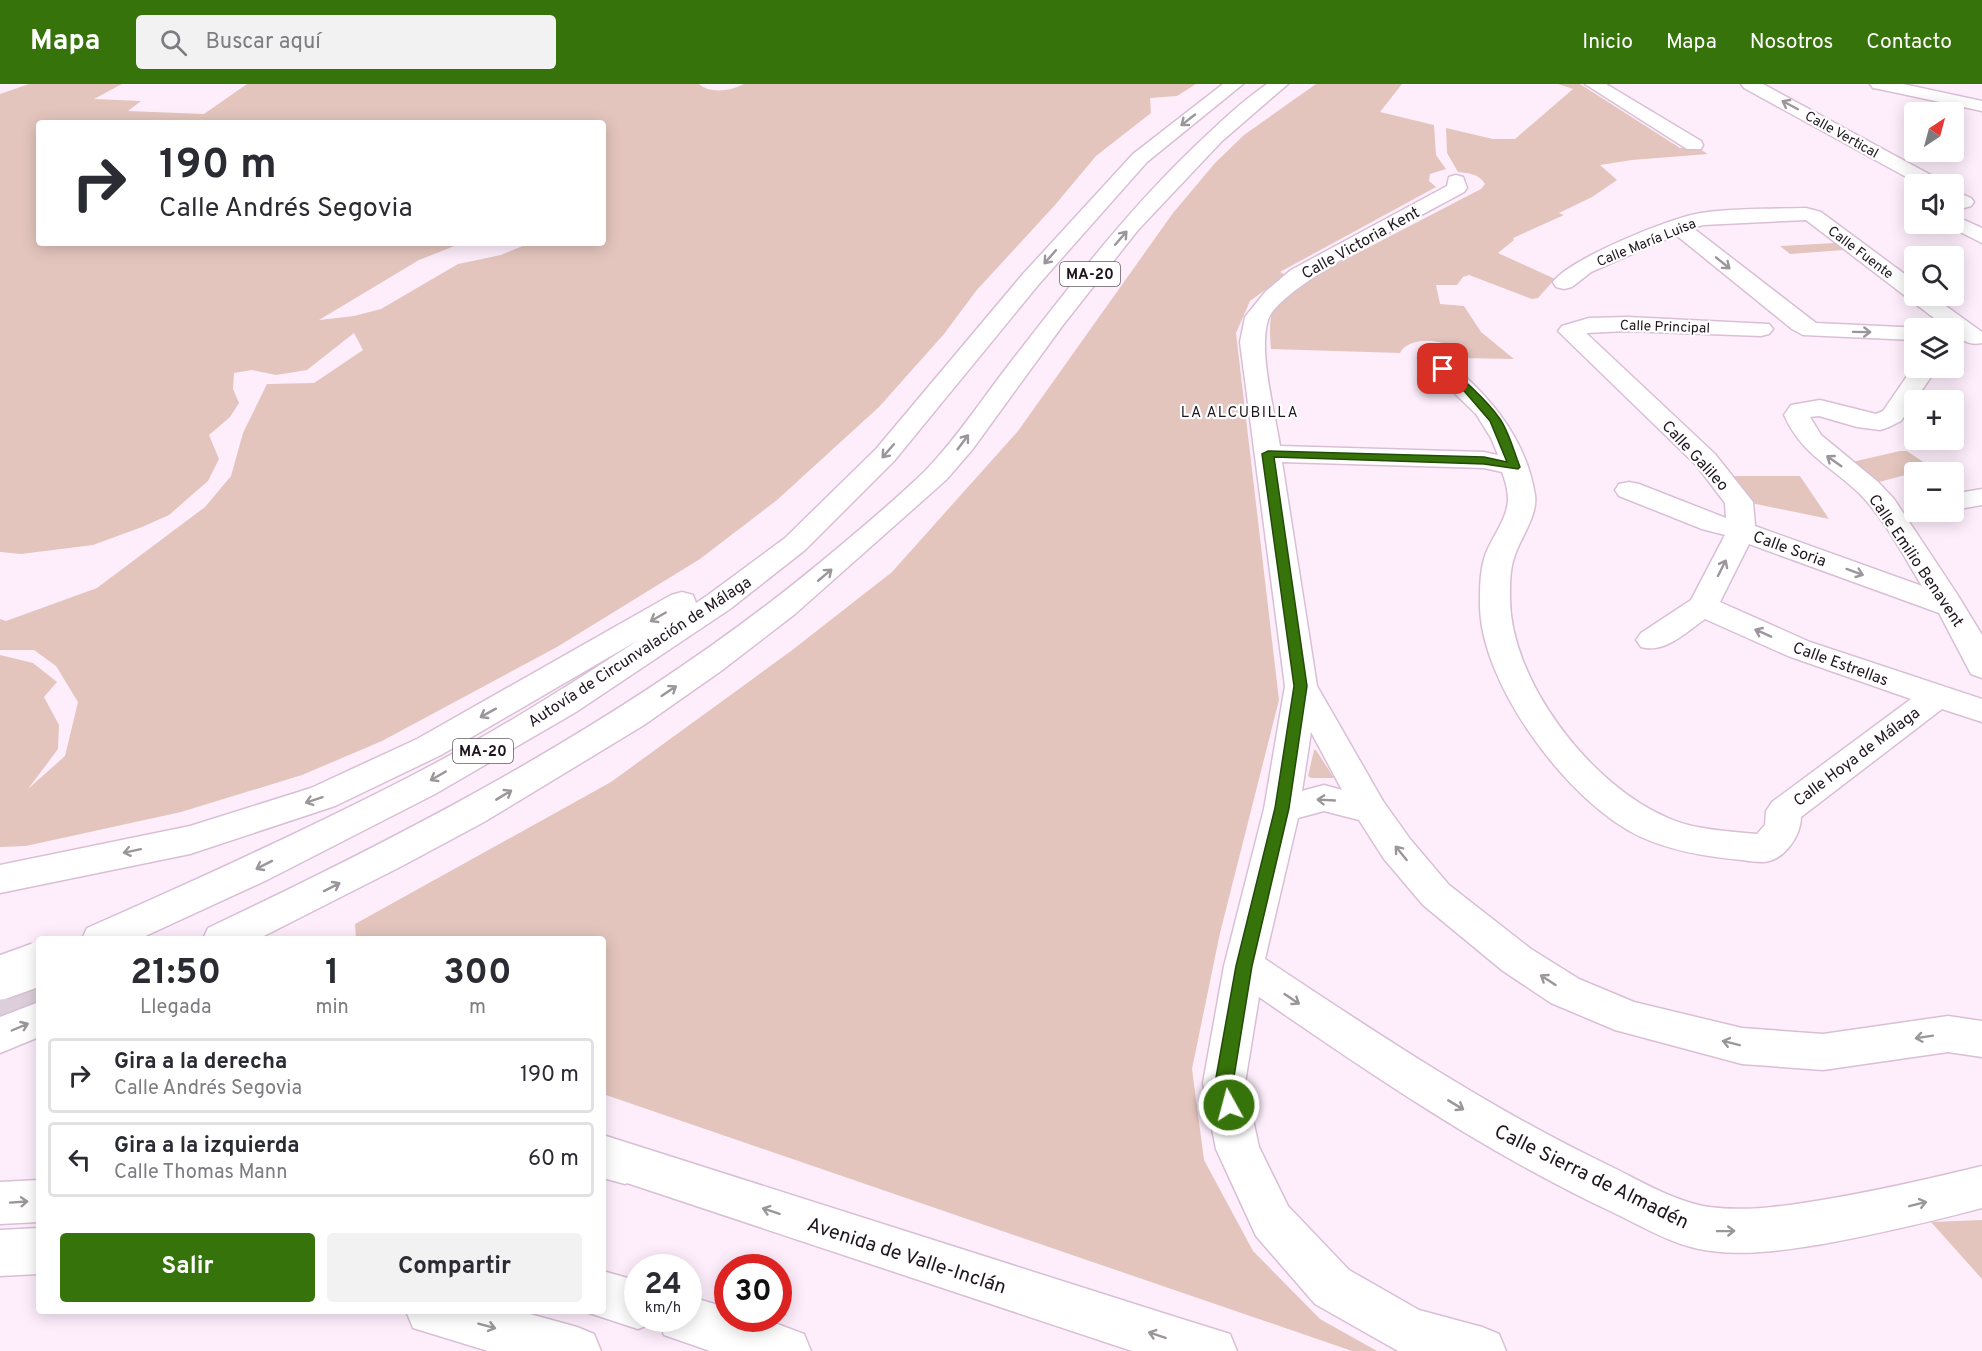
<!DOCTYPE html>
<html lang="es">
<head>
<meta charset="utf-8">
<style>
  body { margin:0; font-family:Overpass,sans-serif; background:#f2f2f3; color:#2b2b33; height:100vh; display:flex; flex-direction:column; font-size:22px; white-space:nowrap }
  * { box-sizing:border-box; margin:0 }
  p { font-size:20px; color:#7c7c81 }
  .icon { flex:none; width:33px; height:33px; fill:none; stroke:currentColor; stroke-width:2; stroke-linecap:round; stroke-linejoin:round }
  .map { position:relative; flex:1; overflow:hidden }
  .details { position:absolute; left:36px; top:852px; width:570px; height:378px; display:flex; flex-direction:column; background:#fff; border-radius:6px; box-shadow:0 3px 15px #0003 }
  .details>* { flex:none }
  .hud { position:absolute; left:36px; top:36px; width:570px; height:126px; border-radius:6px; box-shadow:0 3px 15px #0003; background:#fff; color:#2b2b33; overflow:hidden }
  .needle { width:39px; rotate:36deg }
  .controls { position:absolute; left:1904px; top:18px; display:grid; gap:12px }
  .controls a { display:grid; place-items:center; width:60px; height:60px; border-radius:6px; background:#fff; box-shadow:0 3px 15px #0003; font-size:30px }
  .speed { position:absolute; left:624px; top:1170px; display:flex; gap:12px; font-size:30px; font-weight:700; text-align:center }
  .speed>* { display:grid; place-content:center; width:78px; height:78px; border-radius:50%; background:#fff; box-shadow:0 3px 15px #0003; line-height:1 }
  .speed small { font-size:15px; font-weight:400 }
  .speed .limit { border:9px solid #d22; background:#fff; color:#111 }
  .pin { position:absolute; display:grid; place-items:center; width:51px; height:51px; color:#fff; margin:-26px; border-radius:12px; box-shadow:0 3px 9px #0006 }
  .me { position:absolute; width:66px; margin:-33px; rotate:353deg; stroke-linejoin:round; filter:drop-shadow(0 0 4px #0008) }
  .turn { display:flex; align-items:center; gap:21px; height:126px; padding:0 24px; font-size:27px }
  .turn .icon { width:78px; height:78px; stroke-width:2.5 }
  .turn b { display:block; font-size:42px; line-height:51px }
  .eta { display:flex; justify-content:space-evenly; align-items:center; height:102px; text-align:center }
  .eta b { font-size:36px; font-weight:700; line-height:42px }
  .action { display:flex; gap:12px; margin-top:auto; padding:12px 24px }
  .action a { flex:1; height:69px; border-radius:6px; background:#36730b; color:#fff; font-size:24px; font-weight:700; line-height:69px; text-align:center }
  .action a+a { background:#f2f2f3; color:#2b2b33 }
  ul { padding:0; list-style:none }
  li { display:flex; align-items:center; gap:18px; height:75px; margin:0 12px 9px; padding:0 12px; border:3px solid #e1e1e2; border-radius:6px }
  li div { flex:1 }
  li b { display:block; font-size:22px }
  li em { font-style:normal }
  header { display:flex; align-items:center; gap:36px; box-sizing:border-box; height:84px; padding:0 30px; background:#36730b; color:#fff }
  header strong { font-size:28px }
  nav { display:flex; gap:33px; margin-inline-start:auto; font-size:21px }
  .search { width:420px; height:54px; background:#f2f2f3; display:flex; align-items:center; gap:15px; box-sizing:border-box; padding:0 21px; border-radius:6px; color:#7c7c81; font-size:22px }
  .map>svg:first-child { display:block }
  .green { fill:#e3c5bd; fill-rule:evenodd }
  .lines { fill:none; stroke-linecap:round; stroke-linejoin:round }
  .highway-tunnel { stroke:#ddcedb; stroke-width:43; stroke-dasharray:43 22; stroke-linecap:butt }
  .street-casing { stroke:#d9bfd6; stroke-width:3 }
  .primary-casing { stroke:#d9bfd6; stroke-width:3 }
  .highway-casing { stroke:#d9bfd6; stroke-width:3 }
  .street { fill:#fff; fill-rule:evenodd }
  .primary { fill:#fff; fill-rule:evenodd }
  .highway { fill:#fff; fill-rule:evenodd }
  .highway-bridge-casing { stroke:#d9bfd6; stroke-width:46; stroke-linecap:butt }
  .highway-bridge { stroke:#fff; stroke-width:43 }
  .oneway { stroke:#9a969a }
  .route { fill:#36730b; stroke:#234b07; stroke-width:1.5 }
  .labels { text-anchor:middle; stroke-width:4.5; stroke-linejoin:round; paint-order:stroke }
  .far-street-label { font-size:14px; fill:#1f161e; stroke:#fff }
  .shield { fill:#fff; stroke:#625c62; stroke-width:1.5 }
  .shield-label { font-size:15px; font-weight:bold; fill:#1f161e }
  .far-neighbourhood-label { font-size:15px; letter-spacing:1.5px; fill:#1f161e; stroke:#fff }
  .street-label { font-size:16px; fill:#1f161e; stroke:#fff }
  .near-street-label { font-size:20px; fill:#1f161e; stroke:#fff }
</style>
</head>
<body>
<header>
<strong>Mapa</strong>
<div class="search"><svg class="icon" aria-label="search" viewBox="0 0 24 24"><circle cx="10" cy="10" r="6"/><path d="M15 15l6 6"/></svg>Buscar aquí</div>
<nav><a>Inicio</a><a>Mapa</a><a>Nosotros</a><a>Contacto</a></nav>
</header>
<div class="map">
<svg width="1982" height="1267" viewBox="0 0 1982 1267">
  <rect width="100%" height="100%" fill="#feeefc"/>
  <g class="green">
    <path d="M 29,0 L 122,0 L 94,15 L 141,17 L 128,27 L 204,30 L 247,0 L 699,0 C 710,10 731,7 744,0 L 1196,0 L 1177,12 L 1150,14 L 1151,29 L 1096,72 L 1055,121 L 976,207 L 944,250 L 879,323 L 777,416 L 700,475 L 557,563 L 382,657 L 302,691 L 181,728 L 26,762 L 0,763 L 0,571 L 33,579 L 57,598 L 44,613 L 59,641 L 58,665 L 28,705 L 65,672 L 78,618 L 56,582 L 34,566 L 0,566 L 0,535 L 6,537 L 97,504 L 205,423 L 231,392 L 243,349 L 267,300 L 314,299 L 363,266 L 354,249 L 307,286 L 276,291 L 252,286 L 234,289 L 233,305 L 239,319 L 230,333 L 209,351 L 219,375 L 208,397 L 169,431 L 142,443 L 93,461 L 21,470 L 0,468 L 0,10 ZM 39,39 L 603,39 L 603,159 L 530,159 L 501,171 L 458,180 L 381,225 L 354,232 L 319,236 L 419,176 L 462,159 L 39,159 Z"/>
    <path d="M 1316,0 L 1402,0 L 1380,28 L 1434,41 L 1436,71 L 1446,85 L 1430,90 L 1429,97 L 1436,103 L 1280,188 L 1286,191 L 1250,217 L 1236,249 L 1279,616 L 1220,849 L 1192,985 L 1204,1076 L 1253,1167 L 1320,1235 L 1377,1267 L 1352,1267 L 603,1010 L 603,855 L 356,855 L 355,840 L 611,698 L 791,567 L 892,488 L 1018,347 L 1173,129 L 1215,79 L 1244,51 Z"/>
    <path d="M 1558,0 L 1580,0 L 1680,64 L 1696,63 L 1708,70 L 1632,76 L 1600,81 L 1617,96 L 1592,113 L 1559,129 L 1564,131 L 1513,154 L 1514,156 L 1498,169 L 1555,195 L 1538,214 L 1532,215 L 1469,191 L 1463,193 L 1457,201 L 1436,201 L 1440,220 L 1464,222 L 1481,248 L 1514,275 L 1460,274 C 1455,254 1409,250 1400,269 L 1271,265 C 1268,228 1270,224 1298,200 L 1481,105 L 1485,100 C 1479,90 1469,89 1458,88 L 1447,69 L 1446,44 L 1493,55 L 1515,55 L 1573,5 Z"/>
    <path d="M 1836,159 L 1844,166 L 1790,170 L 1780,162 Z"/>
    <path d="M 1900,367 L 1907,367 L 1932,384 L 1879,398 L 1852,378 Z"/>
    <path d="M 1734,392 L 1800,392 L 1829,435 L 1751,419 Z"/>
    <path d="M 1314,666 L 1316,666 L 1334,694 L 1311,694 L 1308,692 Z"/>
    <path d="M 1982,1136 L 1982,1195 L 1931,1138 Z"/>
  </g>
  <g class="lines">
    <path class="highway-tunnel" d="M 0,914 L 39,919"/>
    <g class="street-casing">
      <g id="street">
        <path d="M 1585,0 L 1606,0 L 1701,57 L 1703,61 L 1701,65 L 1687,65 Z"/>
        <path d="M 1741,0 L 1763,0 L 1940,96 L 1943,100 L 1919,100 L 1744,4 Z"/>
        <path d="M 1870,0 L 1903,0 L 1982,17 L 1982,27 L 1879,5 L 1873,4 Z"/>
        <path d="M 1456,91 L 1463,93 L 1467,104 L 1464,108 C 1427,129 1278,202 1268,236 C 1258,268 1275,328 1280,362 L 1484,368 L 1498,371 L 1491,354 L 1476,330 L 1418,274 L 1421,269 L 1430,267 L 1439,269 C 1485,308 1525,349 1535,411 C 1538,431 1521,453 1515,471 C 1510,484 1510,497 1510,511 C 1508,595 1591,702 1668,734 C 1695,746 1727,747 1757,750 L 1765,741 L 1766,727 L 1772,718 L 1911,615 L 1788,572 L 1705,535 C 1686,548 1665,570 1641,563 L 1636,556 L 1641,549 L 1691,516 L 1725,451 L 1702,445 L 1619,412 L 1615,406 L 1619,400 L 1629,398 L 1639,400 L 1726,434 L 1725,419 L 1697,382 L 1558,247 L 1562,242 L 1589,234 L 1627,233 L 1769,240 L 1773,245 L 1769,250 L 1761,252 L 1627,247 L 1586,249 L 1715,370 L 1753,418 L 1755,442 L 1922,502 C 1903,471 1885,436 1860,410 C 1831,382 1802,371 1784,331 L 1791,321 L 1820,316 L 1876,330 L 1883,327 L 1914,282 L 1937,284 L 1901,337 L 1889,343 L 1880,346 L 1857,343 L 1819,332 L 1810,333 L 1821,351 L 1878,398 L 1894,415 L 1957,510 L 1982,551 L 1982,594 L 1971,590 L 1939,529 L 1749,460 L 1720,518 L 1810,558 L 1982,615 L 1982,638 L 1942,625 L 1801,733 C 1801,751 1785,776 1764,778 C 1757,778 1749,777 1742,776 C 1707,773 1672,767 1641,753 C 1568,719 1479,599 1480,519 C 1480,502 1480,485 1486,469 C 1493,452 1508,433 1508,415 C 1508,406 1505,396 1502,388 L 1484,384 L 1282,378 L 1317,602 L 1383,717 L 1410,755 L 1449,801 L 1531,865 L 1579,895 L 1634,918 L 1742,944 L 1823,950 L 1948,932 L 1982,937 L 1982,973 L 1948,968 L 1823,986 L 1742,980 L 1615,946 L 1551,919 L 1503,887 L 1423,821 L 1384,775 L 1359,736 L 1324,727 L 1298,734 L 1265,875 C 1378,950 1490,1025 1612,1083 C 1642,1098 1676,1118 1709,1123 C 1746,1128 1785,1122 1822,1116 C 1876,1107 1929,1095 1982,1082 L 1982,1124 C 1929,1138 1877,1150 1823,1160 C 1786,1166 1748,1172 1711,1167 C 1675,1163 1642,1142 1610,1127 C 1485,1068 1372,991 1259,913 L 1245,999 L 1259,1063 L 1288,1122 L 1349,1186 L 1419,1226 L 1482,1243 L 1499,1250 L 1506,1267 L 1398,1267 L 1315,1220 L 1256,1152 L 1216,1065 L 1203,999 L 1224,882 L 1264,725 L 1285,602 L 1240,258 L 1245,233 L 1249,228 L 1266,207 L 1291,186 L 1447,102 L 1449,93 ZM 1311,648 L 1342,706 L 1324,701 L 1302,707 Z"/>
        <path d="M 1953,106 L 1971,114 L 1974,118 L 1971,122 L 1964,124 L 1953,120 Z"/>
        <path d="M 1806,124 L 1821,128 L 1914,197 L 1914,212 L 1932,212 L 1982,248 L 1982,259 C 1969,262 1963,256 1953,249 L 1953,244 L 1947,244 L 1806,136 L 1703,141 L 1693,144 L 1816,239 L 1922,244 L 1914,244 L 1914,256 L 1803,251 L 1792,245 L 1676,151 L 1591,188 L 1572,203 L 1564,205 L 1556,203 L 1553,198 C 1569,175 1672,133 1701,129 C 1735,124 1772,125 1806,124 Z"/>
        <path d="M 1953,131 L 1982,144 L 1982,159 L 1944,140 L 1953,140 Z"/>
        <path d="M 1982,405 L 1982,421 L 1953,426 L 1953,410 Z"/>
      </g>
    </g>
    <g class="primary-casing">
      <g id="primary">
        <path d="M 603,1051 L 1166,1230 L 1230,1250 L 1237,1267 L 1132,1267 L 603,1091 Z"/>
        <path d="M 39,1144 L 39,1190 L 0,1192 L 0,1146 Z"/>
        <path d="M 406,1227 L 519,1227 L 577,1243 L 594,1250 L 601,1267 L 488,1267 L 413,1244 Z"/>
      </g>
    </g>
    <g class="highway-casing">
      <g id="highway">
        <path d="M 1223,0 L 1243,0 L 1147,78 L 1039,200 L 894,377 L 805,466 L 730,525 L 576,628 L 435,710 L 267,796 L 139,855 L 82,855 L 87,844 C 196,796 304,747 409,693 C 489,652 565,604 640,555 L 441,671 L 335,722 L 190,770 L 0,809 L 0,781 L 190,742 L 311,704 L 417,655 L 671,511 L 682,508 L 693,511 L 696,519 L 708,511 L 785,454 L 876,365 L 1023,190 L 1133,70 Z"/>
        <path d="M 1267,0 L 1288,0 L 1222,57 L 1138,146 L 1063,241 L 972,366 L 946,396 L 795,530 L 721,587 L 644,641 L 484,738 L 402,782 L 258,855 L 203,855 L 208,844 C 425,741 636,631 822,477 C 857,448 893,418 926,386 C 956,355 980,318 1007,283 C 1066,207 1124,130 1194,63 C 1217,41 1241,18 1267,0 Z"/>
        <path d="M 39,918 L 39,953 L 0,969 L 0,933 Z"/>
        <path d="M 603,1054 L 641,1066 L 647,1080 L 641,1094 L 625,1100 L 603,1094 Z"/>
        <path d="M 39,1096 L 39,1138 L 0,1140 L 0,1098 Z"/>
        <path d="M 603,1187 L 638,1197 L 638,1234 L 656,1234 L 655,1238 L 638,1245 L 586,1228 L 603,1227 Z"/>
        <path d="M 688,1212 L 728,1224 L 728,1234 L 761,1234 L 804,1250 L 811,1267 L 710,1267 L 664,1251 L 657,1234 L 688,1234 Z"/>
      </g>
    </g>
    <use href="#street" class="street"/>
    <use href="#primary" class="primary"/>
    <use href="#highway" class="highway"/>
    <g class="highway-bridge-casing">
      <path id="highway-bridge" d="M 0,894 L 39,880"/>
    </g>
    <use href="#highway-bridge" class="highway-bridge"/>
  </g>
  <defs><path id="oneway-shaft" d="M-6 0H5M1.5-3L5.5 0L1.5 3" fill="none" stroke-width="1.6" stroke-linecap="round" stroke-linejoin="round" transform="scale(1.5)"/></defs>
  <g class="oneway">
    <use href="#oneway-shaft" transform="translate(1790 21) rotate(-152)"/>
    <use href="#oneway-shaft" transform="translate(1188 36) rotate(142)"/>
    <use href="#oneway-shaft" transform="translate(1121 154) rotate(-49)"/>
    <use href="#oneway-shaft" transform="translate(1050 173) rotate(131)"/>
    <use href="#oneway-shaft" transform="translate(1723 179) rotate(39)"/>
    <use href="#oneway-shaft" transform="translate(1862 248) rotate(1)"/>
    <use href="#oneway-shaft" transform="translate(963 358) rotate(-53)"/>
    <use href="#oneway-shaft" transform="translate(888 367) rotate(131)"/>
    <use href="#oneway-shaft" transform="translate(1834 377) rotate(-145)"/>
    <use href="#oneway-shaft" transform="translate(1722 484) rotate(-63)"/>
    <use href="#oneway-shaft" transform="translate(1855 488) rotate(20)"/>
    <use href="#oneway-shaft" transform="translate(825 491) rotate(-40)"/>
    <use href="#oneway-shaft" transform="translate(658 533) rotate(150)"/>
    <use href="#oneway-shaft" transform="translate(1763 549) rotate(-156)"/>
    <use href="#oneway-shaft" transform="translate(669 607) rotate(-34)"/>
    <use href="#oneway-shaft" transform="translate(488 629) rotate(151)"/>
    <use href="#oneway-shaft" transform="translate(438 692) rotate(150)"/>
    <use href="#oneway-shaft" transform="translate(504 711) rotate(-31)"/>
    <use href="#oneway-shaft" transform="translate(314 716) rotate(162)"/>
    <use href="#oneway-shaft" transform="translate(1326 716) rotate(-177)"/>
    <use href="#oneway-shaft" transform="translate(132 767) rotate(168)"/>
    <use href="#oneway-shaft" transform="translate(1401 769) rotate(-129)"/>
    <use href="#oneway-shaft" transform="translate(264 781) rotate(153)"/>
    <use href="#oneway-shaft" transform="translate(332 803) rotate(-27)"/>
    <use href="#oneway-shaft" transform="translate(1548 896) rotate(-147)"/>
    <use href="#oneway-shaft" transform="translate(1292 915) rotate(34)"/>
    <use href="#oneway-shaft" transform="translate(20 943) rotate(-23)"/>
    <use href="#oneway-shaft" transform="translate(1924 953) rotate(171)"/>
    <use href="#oneway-shaft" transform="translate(1731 959) rotate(-166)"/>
    <use href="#oneway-shaft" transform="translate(1456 1021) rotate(31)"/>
    <use href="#oneway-shaft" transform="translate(19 1118) rotate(-4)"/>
    <use href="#oneway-shaft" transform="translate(1918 1120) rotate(-14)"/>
    <use href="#oneway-shaft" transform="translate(771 1127) rotate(-162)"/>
    <use href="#oneway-shaft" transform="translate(1726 1147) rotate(-1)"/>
    <use href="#oneway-shaft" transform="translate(487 1242) rotate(15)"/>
    <use href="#oneway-shaft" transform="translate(1157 1251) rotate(-162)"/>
  </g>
  <path class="route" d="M 1440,283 C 1453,281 1491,322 1500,335 C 1509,348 1514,368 1520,383 L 1518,385 L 1484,380 L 1274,373 L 1307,602 L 1289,724 L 1252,882 L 1233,999 L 1237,1021 L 1235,1027 L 1229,1029 L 1222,1027 L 1215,999 L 1236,882 L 1275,724 L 1294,602 L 1262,370 L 1268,367 L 1484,373 L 1507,378 L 1490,337 L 1465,308 L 1440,287 Z"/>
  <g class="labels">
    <g class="far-street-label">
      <text transform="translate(1842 50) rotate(29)" y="5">Calle Vertical</text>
      <text transform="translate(1646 158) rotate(-22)" y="5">Calle María Luisa</text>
      <text transform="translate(1861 168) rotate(37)" y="5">Calle Fuente</text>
      <text transform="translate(1665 242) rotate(2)" y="5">Calle Principal</text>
    </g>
    <g class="shield">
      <rect x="1060" y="178" width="60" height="24" rx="4.5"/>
      <rect x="453" y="655" width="60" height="24" rx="4.5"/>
    </g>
    <g class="shield-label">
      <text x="1090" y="195">MA-20</text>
      <text x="483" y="672">MA-20</text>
    </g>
    <g class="far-neighbourhood-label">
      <text x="1240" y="333">LA ALCUBILLA</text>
    </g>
    <g class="street-label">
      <text transform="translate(1360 158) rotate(-29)" y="6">Calle Victoria Kent</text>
      <text transform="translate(1696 371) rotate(47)" y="6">Calle Galileo</text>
      <text transform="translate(1790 464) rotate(20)" y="6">Calle Soria</text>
      <text transform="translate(1917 476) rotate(56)" y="6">Calle Emilio Benavent</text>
      <text transform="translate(639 567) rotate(-33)" y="6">Autovía de Circunvalación de Málaga</text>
      <text transform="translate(1841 579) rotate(20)" y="6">Calle Estrellas</text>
      <text transform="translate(1856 672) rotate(-37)" y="6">Calle Hoya de Málaga</text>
    </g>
    <g class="near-street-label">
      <text transform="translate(1592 1092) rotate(26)" y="7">Calle Sierra de Almadén</text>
      <text transform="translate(907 1171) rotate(18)" y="7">Avenida de Valle-Inclán</text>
    </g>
  </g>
</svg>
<div class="controls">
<a><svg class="needle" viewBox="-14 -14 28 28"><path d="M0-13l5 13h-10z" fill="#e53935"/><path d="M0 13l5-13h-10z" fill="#7c7c81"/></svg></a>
<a><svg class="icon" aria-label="sound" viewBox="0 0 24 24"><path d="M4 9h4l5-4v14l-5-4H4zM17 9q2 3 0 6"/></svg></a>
<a><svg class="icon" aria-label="search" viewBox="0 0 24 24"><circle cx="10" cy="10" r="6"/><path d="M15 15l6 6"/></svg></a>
<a><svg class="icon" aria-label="layers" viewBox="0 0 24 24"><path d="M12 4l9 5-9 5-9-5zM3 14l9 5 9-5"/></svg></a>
<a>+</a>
<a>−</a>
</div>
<div class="speed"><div>24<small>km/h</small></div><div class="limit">30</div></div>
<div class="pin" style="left:1443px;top:285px;background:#d93025"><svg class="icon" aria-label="arrive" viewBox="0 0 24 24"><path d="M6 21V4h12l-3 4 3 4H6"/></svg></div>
<svg class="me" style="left:1229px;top:1021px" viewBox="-20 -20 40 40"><circle r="17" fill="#36730b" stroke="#fff" stroke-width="3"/><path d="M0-11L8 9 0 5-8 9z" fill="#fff"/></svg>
<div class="hud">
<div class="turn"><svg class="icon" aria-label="right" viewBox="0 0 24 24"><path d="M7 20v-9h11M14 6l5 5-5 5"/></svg><div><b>190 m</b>Calle Andrés Segovia</div></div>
</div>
<section class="details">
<div class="eta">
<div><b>21:50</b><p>Llegada</p></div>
<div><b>1</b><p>min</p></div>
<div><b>300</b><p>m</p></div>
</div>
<ul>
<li><svg class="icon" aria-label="right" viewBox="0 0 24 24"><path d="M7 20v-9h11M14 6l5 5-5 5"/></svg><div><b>Gira a la derecha</b><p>Calle Andrés Segovia</p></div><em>190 m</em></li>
<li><svg class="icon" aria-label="left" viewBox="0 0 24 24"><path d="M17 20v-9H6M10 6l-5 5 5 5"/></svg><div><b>Gira a la izquierda</b><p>Calle Thomas Mann</p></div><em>60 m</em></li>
</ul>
<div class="action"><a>Salir</a><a>Compartir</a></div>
</section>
</div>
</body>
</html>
